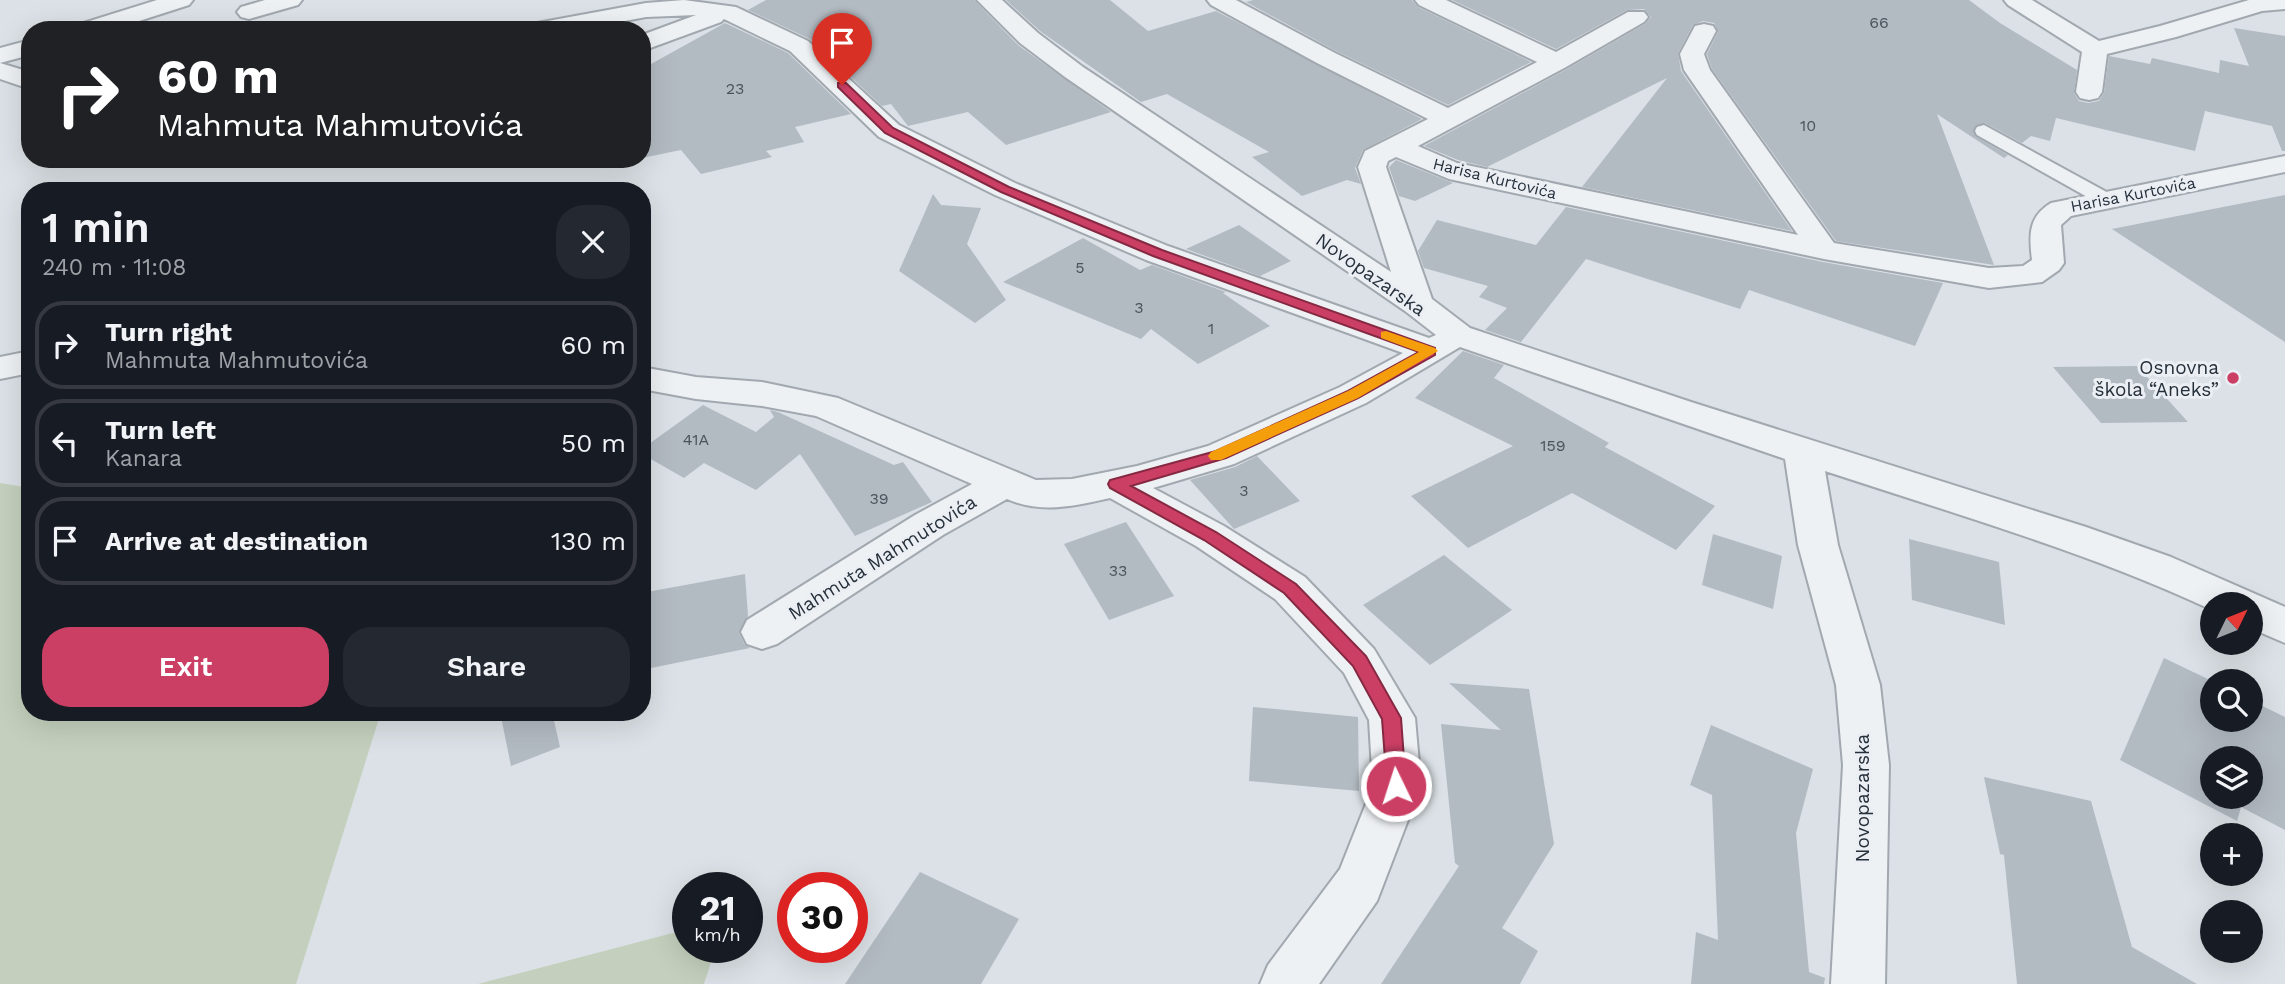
<!DOCTYPE html>
<html lang="en">
<head>
<meta charset="utf-8">
<style>
  body { margin:0; font-family:"Work Sans",sans-serif; background:#242831; color:#f1f3f6; height:100vh; display:flex; flex-direction:column; font-size:26px; white-space:nowrap }
  * { box-sizing:border-box; margin:0 }
  p { font-size:23px; color:#9ea1a6 }
  .icon { flex:none; width:38px; height:38px; fill:none; stroke:currentColor; stroke-width:2; stroke-linecap:round; stroke-linejoin:round }
  .map { position:relative; flex:1; overflow:hidden }
  .drawer { position:absolute; left:21px; top:182px; width:630px; height:539px; display:flex; flex-direction:column; background:#171b24; border-radius:28px; box-shadow:0 7px 28px #0002 }
  .drawer>* { flex:none }
  .top-card { position:absolute; left:21px; top:21px; width:630px; height:147px; border-radius:28px; box-shadow:0 7px 28px #0002; background:#202124; color:#fff; overflow:hidden }
  .needle { width:46px; rotate:47deg }
  .tools { position:absolute; left:2200px; top:592px; display:grid; gap:14px }
  .tools a { display:grid; place-items:center; width:63px; height:63px; border-radius:50%; background:#171b24; box-shadow:0 7px 28px #0002; font-size:35px }
  .speed { position:absolute; left:672px; top:872px; display:flex; gap:14px; font-size:35px; font-weight:700; text-align:center }
  .speed>* { display:grid; place-content:center; width:91px; height:91px; border-radius:50%; background:#171b24; box-shadow:0 7px 28px #0002; line-height:1 }
  .speed small { font-size:18px; font-weight:400 }
  .speed .limit { border:10px solid #d22; background:#fff; color:#111 }
  .pin { position:absolute; display:grid; place-items:center; width:60px; height:60px; color:#fff; margin:-72px -30px; border-radius:50% 50% 50% 0; rotate:-45deg; box-shadow:0 0 7px #0007 }
  .pin .icon { rotate:45deg }
  .me { position:absolute; width:77px; margin:-38px; rotate:356deg; stroke-linejoin:round; filter:drop-shadow(0 0 5px #0008) }
  .turn { display:flex; align-items:center; gap:24px; height:147px; padding:0 21px; font-size:32px }
  .turn .icon { width:91px; height:91px; stroke-width:2.5 }
  .turn b { display:block; font-size:49px; line-height:60px }
  .round { display:grid; place-items:center; flex:none; width:74px; height:74px; border-radius:28px; background:#242831 }
  .headline { display:flex; align-items:center; justify-content:space-between; height:119px; padding:0 21px }
  h1 { font-size:42px; font-weight:600; line-height:52px }
  .action { display:flex; gap:14px; margin-top:auto; padding:14px 21px }
  .action a { flex:1; height:80px; border-radius:28px; background:#cc3f65; color:#fff; font-size:28px; font-weight:600; line-height:80px; text-align:center }
  .action a+a { background:#242831; color:#f1f3f6 }
  ul { padding:0; list-style:none }
  li { display:flex; align-items:center; gap:21px; height:88px; margin:0 14px 10px; padding:0 7px; border:4px solid #363941; border-radius:28px }
  li div { flex:1 }
  li b { display:block; font-size:26px }
  li em { font-style:normal }
  .map>svg:first-child { display:block }
  .green { fill:#c4d0bd }
  .building { fill:#b3bbc2; fill-rule:evenodd }
  .lines { fill:none; stroke-linecap:round; stroke-linejoin:round }
  .service-casing { stroke:#a1a8af; stroke-width:4 }
  .minor-casing { stroke:#a1a8af; stroke-width:4 }
  .service { fill:#eef1f4; fill-rule:evenodd }
  .minor { fill:#eef1f4; fill-rule:evenodd }
  .route { fill:#cc3f65; stroke:#852942; stroke-width:2 }
  .slow { fill:#f59e0b }
  .poi-dot { fill:#cc3f65; stroke:#ebeff4; stroke-width:2.5 }
  .labels { text-anchor:middle; stroke-width:6; stroke-linejoin:round; paint-order:stroke }
  .number-label { font-size:16px; fill:#49535d }
  .far-street-label { font-size:16px; fill:#26303b; stroke:#ebeff4 }
  .street-label { font-size:19px; fill:#26303b; stroke:#ebeff4 }
  .poi-label { font-size:19px; fill:#26303b; stroke:#ebeff4; text-anchor:end }
</style>
</head>
<body>
<div class="map">
<svg width="2285" height="984" viewBox="0 0 2285 984">
  <rect width="100%" height="100%" fill="#dbe1e6"/>
  <g class="green">
    <path d="M 0,483 L 30,488 L 30,712 L 381,712 L 296,984 L 0,984 Z"/>
    <path d="M 688,929 L 688,947 L 716,947 L 704,984 L 478,984 Z"/>
  </g>
  <g class="building">
    <path d="M 766,0 L 974,0 L 1018,45 L 1111,112 L 1006,145 L 968,112 L 908,126 L 891,104 L 882,106 L 810,39 L 748,10 Z"/>
    <path d="M 1006,0 L 1110,0 L 1148,31 L 1216,11 L 1422,119 L 1363,150 L 1355,168 L 1361,184 L 1347,180 L 1302,196 L 1252,157 L 1269,152 L 1167,94 L 1141,102 L 1040,31 Z"/>
    <path d="M 1253,0 L 1412,0 L 1418,7 L 1531,62 L 1448,105 L 1336,51 L 1246,2 Z"/>
    <path d="M 1452,0 L 1969,0 L 2000,23 L 2077,70 L 2074,93 L 2079,101 L 2088,103 L 2099,101 L 2104,93 L 2109,56 L 2150,64 L 2152,58 L 2219,73 L 2220,60 L 2249,66 L 2234,28 L 2285,36 L 2285,151 L 2282,151 L 2272,126 L 2205,111 L 2195,151 L 2056,118 L 2050,141 L 2031,136 L 2022,143 L 1985,123 L 1975,126 L 1975,136 L 2008,155 L 2004,158 L 1937,114 L 1994,265 L 1836,241 L 1712,69 L 1707,54 L 1718,32 L 1714,23 L 1703,21 L 1693,25 L 1678,53 L 1681,71 L 1792,231 L 1582,187 L 1667,78 L 1487,167 L 1458,160 L 1424,146 L 1567,69 L 1645,24 L 1651,17 L 1644,9 L 1627,10 L 1556,49 Z"/>
    <path d="M 725,23 L 788,53 L 851,114 L 795,127 L 804,142 L 766,151 L 772,157 L 701,174 L 681,150 L 642,158 L 642,69 Z"/>
    <path d="M 1396,160 L 1448,181 L 1453,183 L 1415,201 L 1399,196 L 1389,167 Z"/>
    <path d="M 933,194 L 941,205 L 981,208 L 967,244 L 1006,300 L 975,323 L 899,271 Z"/>
    <path d="M 2285,195 L 2285,342 L 2112,229 L 2218,208 Z"/>
    <path d="M 1566,207 L 1823,262 L 1943,283 L 1915,346 L 1749,290 L 1740,309 L 1586,259 L 1521,342 L 1485,330 L 1507,308 L 1479,297 L 1488,286 L 1424,268 L 1418,251 L 1437,220 L 1536,245 Z"/>
    <path d="M 1239,225 L 1291,261 L 1260,276 L 1186,249 Z"/>
    <path d="M 1083,238 L 1140,270 L 1152,265 L 1226,292 L 1223,293 L 1270,326 L 1198,364 L 1151,329 L 1141,339 L 1003,282 Z"/>
    <path d="M 1463,351 L 1504,365 L 1494,378 L 1609,443 L 1605,447 L 1715,506 L 1676,550 L 1572,493 L 1468,548 L 1411,496 L 1513,446 L 1415,398 Z"/>
    <path d="M 2137,366 L 2188,422 L 2101,423 L 2053,367 Z"/>
    <path d="M 703,405 L 756,432 L 774,417 L 770,410 L 778,412 L 894,465 L 903,462 L 932,502 L 855,536 L 800,454 L 756,490 L 704,463 L 684,478 L 642,454 L 642,449 Z"/>
    <path d="M 1257,456 L 1300,501 L 1234,529 L 1190,480 L 1235,467 Z"/>
    <path d="M 1126,522 L 1174,596 L 1109,620 L 1064,544 Z"/>
    <path d="M 1713,534 L 1782,556 L 1773,609 L 1702,585 Z"/>
    <path d="M 1909,539 L 1999,562 L 2005,625 L 1912,600 Z"/>
    <path d="M 1444,555 L 1512,610 L 1430,665 L 1363,605 Z"/>
    <path d="M 745,574 L 748,616 L 739,633 L 745,645 L 750,648 L 646,669 L 647,592 Z"/>
    <path d="M 2164,658 L 2212,681 L 2212,719 L 2250,719 L 2250,700 L 2285,717 L 2285,830 L 2241,807 L 2237,821 L 2120,760 ZM 2212,758 L 2250,758 L 2250,796 L 2212,796 Z"/>
    <path d="M 1449,683 L 1529,689 L 1554,844 L 1502,928 L 1538,951 L 1520,984 L 1381,984 L 1459,866 L 1455,863 L 1441,724 L 1501,730 Z"/>
    <path d="M 1253,707 L 1358,717 L 1359,791 L 1249,781 Z"/>
    <path d="M 500,712 L 552,712 L 560,747 L 511,766 Z"/>
    <path d="M 1711,725 L 1813,769 L 1796,833 L 1809,972 L 1825,978 L 1824,984 L 1691,984 L 1696,932 L 1718,940 L 1712,795 L 1690,785 Z"/>
    <path d="M 1984,777 L 2091,801 L 2132,947 L 2197,984 L 2017,984 L 2004,855 L 2000,854 Z"/>
    <path d="M 920,872 L 1019,919 L 981,984 L 845,984 Z"/>
  </g>
  <g class="lines">
    <g class="service-casing">
      <path id="service" d="M 1984,125 L 2112,195 L 2115,199 L 2112,203 L 2098,203 L 1977,135 L 1975,131 L 1977,127 Z"/>
    </g>
    <g class="minor-casing">
      <g id="minor">
        <path d="M 157,0 L 193,0 L 189,5 L 111,30 L 74,30 L 77,25 Z"/>
        <path d="M 265,0 L 302,0 L 298,5 L 249,19 L 241,17 L 237,12 L 241,7 Z"/>
        <path d="M 684,0 L 736,7 L 808,41 L 899,125 L 1015,183 L 1168,246 L 1429,338 L 1436,335 L 1405,311 L 1065,77 L 1020,43 L 977,0 L 1002,0 L 1038,33 L 1083,67 L 1391,272 L 1358,167 L 1365,151 L 1428,119 L 1317,63 L 1211,5 L 1207,0 L 1236,0 L 1335,53 L 1448,108 L 1537,62 L 1419,5 L 1415,0 L 1446,0 L 1556,52 L 1628,12 L 1644,12 L 1648,17 L 1644,22 L 1566,67 L 1418,146 L 1457,163 L 1798,235 L 1684,70 L 1680,54 L 1695,26 L 1704,24 L 1713,26 L 1716,31 L 1704,54 L 1710,70 L 1834,243 L 1989,268 L 2023,266 L 2032,260 C 2029,235 2028,217 2051,203 L 2285,156 L 2285,172 L 2071,216 L 2061,225 L 2064,263 L 2059,270 L 2042,282 L 1989,288 L 1824,259 L 1449,179 L 1396,157 L 1388,161 L 1386,167 L 1432,299 L 1470,328 L 1691,402 L 2086,527 L 2171,557 L 2285,607 L 2285,643 L 2250,628 L 2250,604 L 2212,604 L 2212,610 C 2088,552 1955,514 1825,471 L 1838,545 L 1880,685 L 1889,765 L 1885,984 L 1831,984 L 1843,765 L 1836,685 L 1798,545 L 1785,459 L 1460,347 L 1366,403 L 1234,464 L 1153,488 L 1224,526 L 1305,577 L 1374,649 L 1415,718 L 1421,786 L 1377,901 L 1319,984 L 1260,984 L 1268,965 L 1340,869 L 1373,786 L 1369,720 L 1344,673 L 1275,599 L 1196,546 L 1110,498 C 1075,506 1041,514 1007,499 L 943,535 L 777,644 L 762,649 L 747,644 L 741,632 L 747,620 L 915,515 L 972,484 L 816,416 L 762,406 L 696,399 L 642,389 L 642,367 L 696,377 L 762,382 L 838,398 L 1036,480 L 1072,479 L 1137,466 L 1208,446 L 1340,387 L 1403,353 L 1146,260 L 995,195 L 879,137 L 790,51 L 724,19 L 721,22 L 642,51 L 642,35 L 696,15 L 646,17 L 577,30 L 525,30 L 528,25 L 537,23 L 646,3 Z"/>
        <path d="M 2004,0 L 2032,0 L 2099,41 L 2160,26 L 2249,0 L 2285,0 L 2285,9 L 2262,11 L 2176,37 L 2107,54 L 2102,92 L 2098,98 L 2089,100 L 2080,98 L 2076,92 L 2082,52 L 2008,5 Z"/>
        <path d="M 30,40 L 30,55 L 0,63 L 30,72 L 30,89 L 0,79 L 0,48 Z"/>
        <path d="M 30,351 L 30,373 L 0,379 L 0,357 Z"/>
      </g>
    </g>
    <use href="#service" class="service"/>
    <use href="#minor" class="minor"/>
  </g>
  <path class="route" d="M 838,83 L 846,83 L 893,128 L 1009,187 L 1162,250 L 1435,348 L 1435,355 L 1358,398 L 1226,458 L 1131,486 L 1216,532 L 1296,584 L 1366,656 L 1401,718 L 1406,786 L 1403,792 L 1396,795 L 1390,792 L 1387,786 L 1382,719 L 1353,666 L 1284,593 L 1204,540 L 1110,488 L 1108,484 L 1110,480 L 1216,451 L 1348,391 L 1419,352 L 1153,256 L 1001,192 L 885,133 L 838,87 Z"/>
  <path class="slow" d="M 1386,331 L 1435,348 L 1438,351 L 1358,398 L 1221,460 L 1211,460 L 1208,456 L 1211,452 L 1348,391 L 1419,352 L 1381,338 L 1381,332 Z"/>
  <circle class="poi-dot" cx="2233" cy="378" r="7"/>
  <g class="labels">
    <g class="number-label">
      <text x="1879" y="28">66</text>
      <text x="735" y="94">23</text>
      <text x="1808" y="131">10</text>
      <text x="1080" y="273">5</text>
      <text x="1139" y="313">3</text>
      <text x="1211" y="334">1</text>
      <text x="696" y="445">41A</text>
      <text x="1553" y="451">159</text>
      <text x="1244" y="496">3</text>
      <text x="879" y="504">39</text>
      <text x="1118" y="576">33</text>
    </g>
    <g class="far-street-label">
      <text transform="translate(1495 178) rotate(14)" y="6">Harisa Kurtovića</text>
      <text transform="translate(2133 194) rotate(-11)" y="6">Harisa Kurtovića</text>
    </g>
    <g class="street-label">
      <text transform="translate(1371 274) rotate(35)" y="7">Novopazarska</text>
      <text transform="translate(882 557) rotate(-32)" y="7">Mahmuta Mahmutovića</text>
      <text transform="translate(1862 798) rotate(-90)" y="7">Novopazarska</text>
    </g>
    <g class="poi-label">
      <text x="2219" y="374">Osnovna<tspan x="2219" dy="22">škola “Aneks”</tspan></text>
    </g>
  </g>
</svg>
<div class="tools">
<a><svg class="needle" viewBox="-14 -14 28 28"><path d="M0-13l5 13h-10z" fill="#e53935"/><path d="M0 13l5-13h-10z" fill="#9ea1a6"/></svg></a>
<a><svg class="icon" aria-label="search" viewBox="0 0 24 24"><circle cx="10" cy="10" r="6"/><path d="M15 15l6 6"/></svg></a>
<a><svg class="icon" aria-label="layers" viewBox="0 0 24 24"><path d="M12 4l9 5-9 5-9-5zM3 14l9 5 9-5"/></svg></a>
<a>+</a>
<a>−</a>
</div>
<div class="speed"><div>21<small>km/h</small></div><div class="limit">30</div></div>
<div class="pin" style="left:842px;top:85px;background:#d93025"><svg class="icon" aria-label="arrive" viewBox="0 0 24 24"><path d="M6 21V4h12l-3 4 3 4H6"/></svg></div>
<svg class="me" style="left:1396px;top:786px" viewBox="-20 -20 40 40"><circle r="17" fill="#cc3f65" stroke="#fff" stroke-width="3"/><path d="M0-11L8 9 0 5-8 9z" fill="#fff"/></svg>
<div class="top-card">
<div class="turn"><svg class="icon" aria-label="right" viewBox="0 0 24 24"><path d="M7 20v-9h11M14 6l5 5-5 5"/></svg><div><b>60 m</b>Mahmuta Mahmutovića</div></div>
</div>
<section class="drawer">
<div class="headline"><div><h1>1 min</h1><p>240 m · 11:08</p></div><a class="round"><svg class="icon" aria-label="close" viewBox="0 0 24 24"><path d="M6 6l12 12M18 6L6 18"/></svg></a></div>
<ul>
<li><svg class="icon" aria-label="right" viewBox="0 0 24 24"><path d="M7 20v-9h11M14 6l5 5-5 5"/></svg><div><b>Turn right</b><p>Mahmuta Mahmutovića</p></div><em>60 m</em></li>
<li><svg class="icon" aria-label="left" viewBox="0 0 24 24"><path d="M17 20v-9H6M10 6l-5 5 5 5"/></svg><div><b>Turn left</b><p>Kanara</p></div><em>50 m</em></li>
<li><svg class="icon" aria-label="arrive" viewBox="0 0 24 24"><path d="M6 21V4h12l-3 4 3 4H6"/></svg><div><b>Arrive at destination</b></div><em>130 m</em></li>
</ul>
<div class="action"><a>Exit</a><a>Share</a></div>
</section>
</div>
</body>
</html>
